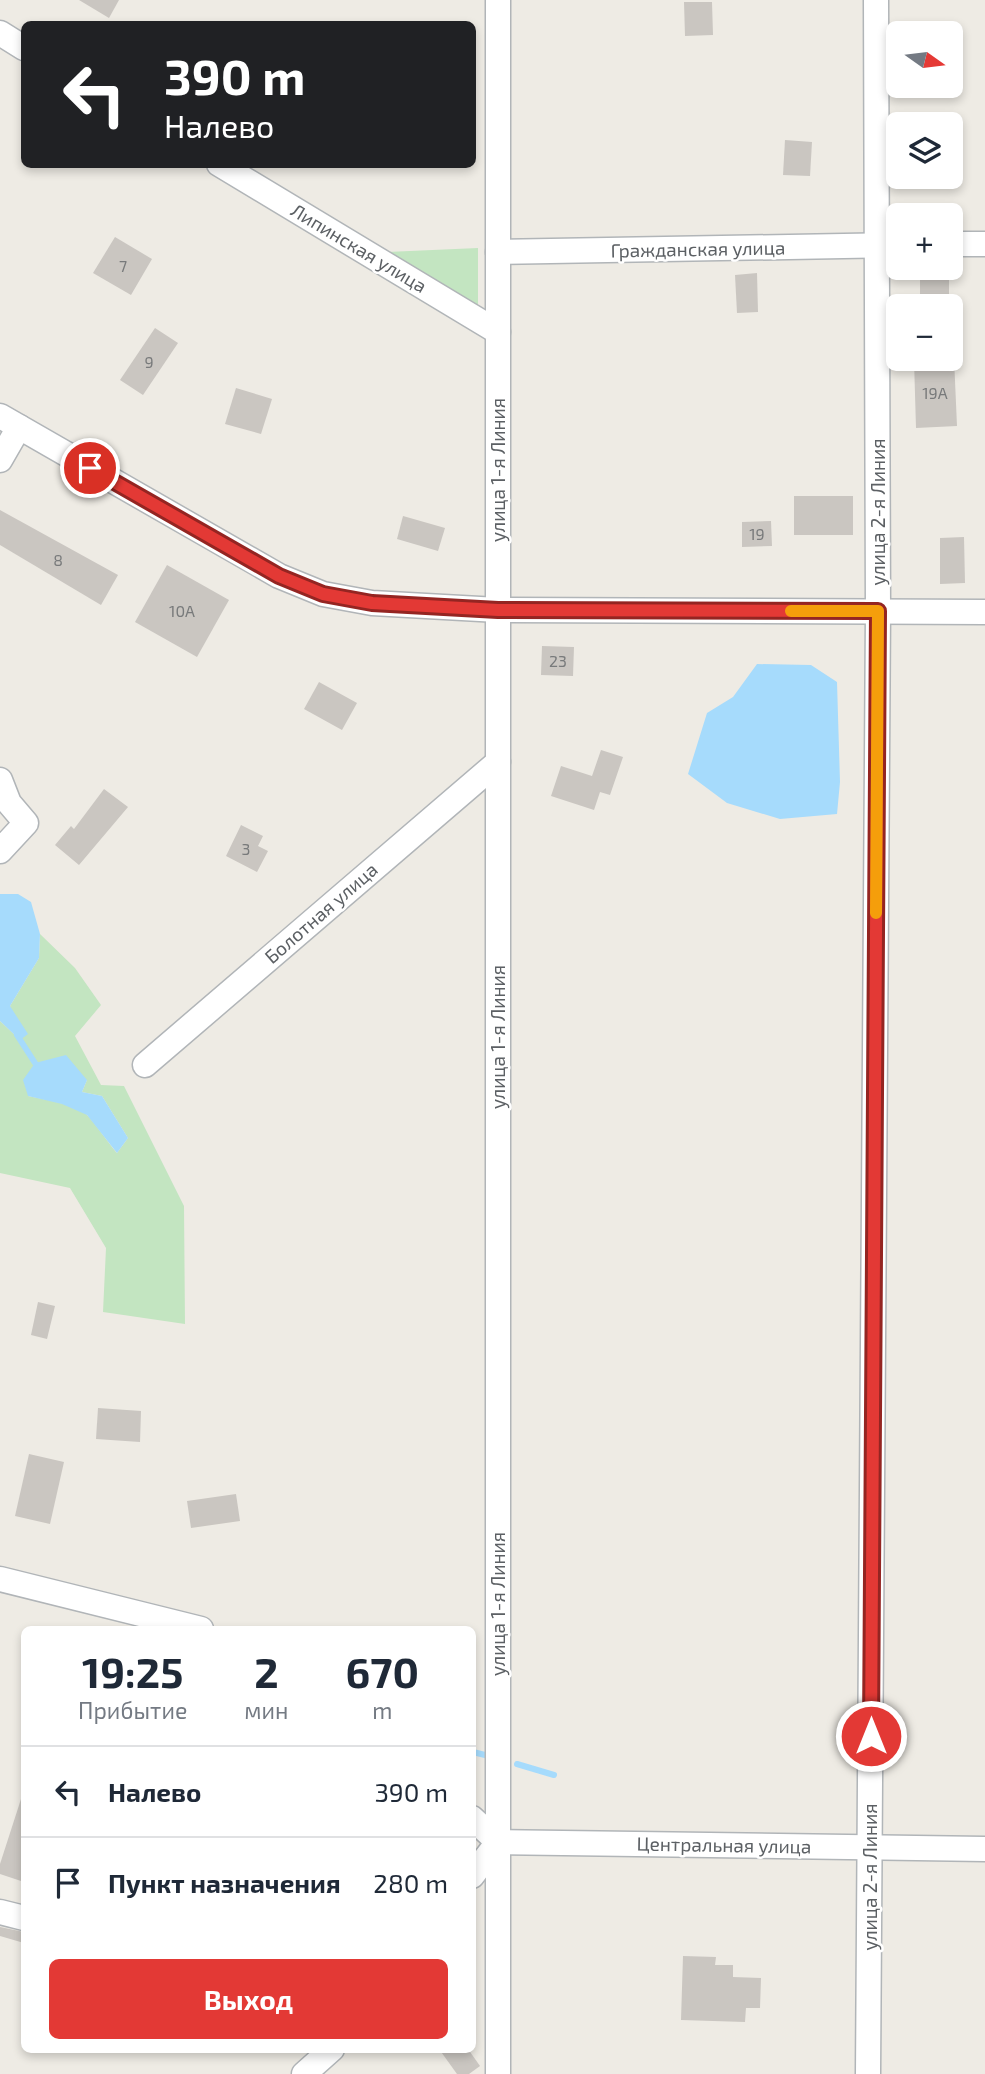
<!DOCTYPE html>
<html lang="ru">
<head>
<meta charset="utf-8">
<style>
  body { margin:0; font-family:"Exo 2",sans-serif; background:#f6f6f7; color:#1f2937; height:100vh; display:flex; flex-direction:column; font-size:26px; white-space:nowrap }
  * { box-sizing:border-box; margin:0 }
  p { font-size:23px; color:#747a83 }
  .icon { flex:none; width:38px; height:38px; fill:none; stroke:currentColor; stroke-width:2; stroke-linecap:round; stroke-linejoin:round }
  .map { position:relative; flex:1; overflow:hidden }
  .details { position:absolute; left:21px; top:1626px; width:455px; height:427px; display:flex; flex-direction:column; background:#fff; border-radius:10px; box-shadow:0 4px 10px #0003 }
  .details>* { flex:none }
  .banner { position:absolute; left:21px; top:21px; width:455px; height:147px; border-radius:10px; box-shadow:0 4px 10px #0003; background:#202124; color:#fff; overflow:hidden }
  .needle { width:46px; rotate:104deg }
  .buttons { position:absolute; left:886px; top:21px; display:grid; gap:14px }
  .buttons a { display:grid; place-items:center; width:77px; height:77px; border-radius:10px; background:#fff; box-shadow:0 4px 10px #0003; font-size:35px }
  .pin { position:absolute; display:grid; place-items:center; width:60px; height:60px; color:#fff; margin:-30px; border:4px solid #fff; border-radius:50%; box-shadow:0 2px 7px #0007 }
  .me { position:absolute; width:77px; margin:-38px; rotate:0deg; stroke-linejoin:round; filter:drop-shadow(0 0 5px #0008) }
  .turn { display:flex; align-items:center; gap:24px; height:147px; padding:0 28px; font-size:32px }
  .turn .icon { width:91px; height:91px; stroke-width:2.5 }
  .turn b { display:block; font-size:49px; line-height:60px }
  .eta { display:flex; justify-content:space-evenly; align-items:center; height:119px; text-align:center }
  .eta b { font-size:42px; font-weight:700; line-height:49px }
  .button { display:flex; gap:14px; margin-top:auto; padding:14px 28px }
  .button a { flex:1; height:80px; border-radius:10px; background:#e33935; color:#fff; font-size:28px; font-weight:700; line-height:80px; text-align:center }
  ul { padding:0; list-style:none }
  li { display:flex; align-items:center; gap:21px; height:91px; padding:0 28px; border-top:2px solid #e0e1e3 }
  li div { flex:1 }
  li b { display:block; font-size:26px }
  li em { font-style:normal }
  .map>svg:first-child { display:block }
  .green { fill:#c3e5c1; fill-rule:evenodd }
  .water { fill:#a6dbfc }
  .lines { fill:none; stroke-linecap:round; stroke-linejoin:round }
  .stream { stroke:#a6dbfc; stroke-width:6 }
  .building { fill:#cac6c1 }
  .minor-casing { stroke:#b1b5b8; stroke-width:27 }
  .minor { stroke:#fff; stroke-width:24 }
  .route-casing { stroke:#942522; stroke-width:18 }
  .route { stroke:#e33935; stroke-width:12 }
  .slow { stroke:#f59e0b; stroke-width:12 }
  .labels { text-anchor:middle; stroke-width:5; stroke-linejoin:round; paint-order:stroke }
  .number-label { font-size:16px; fill:#787a7b }
  .street-label { font-size:19px; fill:#5c6064; stroke:#fff }
</style>
</head>
<body>
<div class="map">
<svg width="985" height="2074" viewBox="0 0 985 2074">
  <rect width="100%" height="100%" fill="#eeebe4"/>
  <g class="green">
    <path d="M 478,248 L 478,308 L 387,252 Z"/>
    <path d="M 40,934 L 75,968 L 101,1005 L 75,1036 L 101,1085 L 124,1086 L 184,1206 L 185,1324 L 103,1312 L 106,1248 L 70,1188 L 0,1173 L 0,1021 L 20,1040 L 10,1006 L 39,958 ZM 87,1080 L 82,1092 L 102,1096 L 128,1138 L 117,1153 C 109,1144 92,1119 86,1114 C 70,1103 47,1100 28,1096 Z"/>
  </g>
  <g class="water">
    <path d="M 757,664 L 811,665 L 837,682 L 840,782 L 837,814 L 780,819 L 727,803 L 688,774 L 707,713 L 733,697 Z"/>
    <path d="M 0,894 L 18,894 L 31,902 L 40,934 L 39,958 L 10,1006 L 28,1034 L 20,1040 L 0,1021 Z"/>
    <path d="M 66,1055 L 87,1080 L 82,1092 L 102,1096 L 128,1138 L 117,1153 L 87,1115 L 62,1104 L 28,1096 L 23,1080 L 35,1063 Z"/>
  </g>
  <g class="lines">
    <g class="stream">
      <path d="M 17,1035 L 35,1063"/>
      <path d="M 473,1752 L 493,1757"/>
      <path d="M 517,1764 L 554,1775"/>
    </g>
  </g>
  <g class="building">
    <path d="M 79,0 L 119,0 L 109,18 Z"/>
    <path d="M 684,2 L 712,2 L 713,35 L 685,36 Z"/>
    <path d="M 785,140 L 812,142 L 810,176 L 783,175 Z"/>
    <path d="M 115,237 L 152,259 L 131,295 L 93,273 Z"/>
    <rect x="920" y="268" width="29" height="31"/>
    <path d="M 757,273 L 758,312 L 737,313 L 735,275 Z"/>
    <path d="M 155,328 L 178,343 L 143,395 L 120,380 Z"/>
    <path d="M 954,358 L 957,426 L 916,428 L 914,360 Z"/>
    <path d="M 236,388 L 272,399 L 261,434 L 225,424 Z"/>
    <rect x="794" y="496" width="59" height="39"/>
    <path d="M 0,510 L 118,575 L 101,605 L 0,545 Z"/>
    <path d="M 403,516 L 445,528 L 438,551 L 397,539 Z"/>
    <path d="M 771,521 L 772,546 L 742,547 L 742,522 Z"/>
    <path d="M 964,537 L 965,583 L 940,584 L 940,538 Z"/>
    <path d="M 167,565 L 229,600 L 197,657 L 135,622 Z"/>
    <path d="M 542,646 L 574,647 L 573,676 L 541,675 Z"/>
    <path d="M 319,682 L 357,703 L 342,730 L 304,709 Z"/>
    <path d="M 601,750 L 623,757 L 610,795 L 600,792 L 594,810 L 551,796 L 561,766 L 592,776 Z"/>
    <path d="M 104,789 L 128,807 L 79,865 L 55,845 L 71,826 L 74,829 Z"/>
    <path d="M 241,825 L 263,836 L 258,846 L 268,851 L 257,872 L 226,856 Z"/>
    <path d="M 38,1302 L 55,1306 L 47,1339 L 31,1335 Z"/>
    <path d="M 98,1408 L 141,1411 L 140,1442 L 96,1439 Z"/>
    <path d="M 29,1454 L 64,1462 L 50,1524 L 15,1516 Z"/>
    <path d="M 236,1494 L 240,1521 L 191,1528 L 187,1501 Z"/>
    <path d="M 21,1799 L 24,1799 L 24,1882 L 0,1874 L 0,1864 Z"/>
    <path d="M 0,1927 L 24,1932 L 24,1943 L 0,1936 Z"/>
    <path d="M 683,1956 L 716,1957 L 715,1965 L 733,1965 L 733,1977 L 761,1978 L 760,2008 L 746,2008 L 745,2022 L 681,2020 Z"/>
    <path d="M 439,2049 L 468,2049 L 480,2066 L 469,2074 L 457,2074 Z"/>
  </g>
  <g class="lines">
    <g class="minor-casing">
      <g id="minor">
        <path d="M 0,33 L 24,48"/>
        <path d="M 219,164 L 498,332"/>
        <path d="M 950,244 L 985,244"/>
        <path d="M 498,252 L 898,245"/>
        <path d="M 0,416 L 279,576 L 323,594 L 372,603 L 498,610 L 985,612"/>
        <path d="M 0,460 L 19,427"/>
        <path d="M 0,780 L 9,803 L 26,823 L 0,851"/>
        <path d="M 145,1065 L 498,762"/>
        <path d="M 0,1579 L 201,1629"/>
        <path d="M 472,1818 L 498,1842 L 985,1849"/>
        <path d="M 472,1876 L 498,1842"/>
        <path d="M 0,1912 L 24,1918"/>
        <path d="M 304,2074 L 332,2049"/>
        <path d="M 498,2074 L 498,0"/>
        <path d="M 868,2074 L 878,611 L 876,0"/>
      </g>
    </g>
    <use href="#minor" class="minor"/>
  </g>
  <g class="lines">
    <g class="route-casing">
      <path id="route" d="M 90,468 L 279,576 L 323,594 L 372,603 L 498,610 L 878,611 L 871,1736"/>
    </g>
    <use href="#route" class="route"/>
    <path class="slow" d="M 791,611 L 878,611 L 876,913"/>
  </g>
  <g class="labels">
    <g class="number-label">
      <text x="123" y="272">7</text>
      <text x="149" y="368">9</text>
      <text x="935" y="399">19А</text>
      <text x="757" y="540">19</text>
      <text x="58" y="566">8</text>
      <text x="182" y="617">10А</text>
      <text x="558" y="667">23</text>
      <text x="246" y="855">3</text>
    </g>
    <g class="street-label">
      <text transform="translate(359 248) rotate(31)" y="7">Липинская улица</text>
      <text transform="translate(698 249) rotate(-1)" y="7">Гражданская улица</text>
      <text transform="translate(498 470) rotate(-90)" y="7">улица 1-я Линия</text>
      <text transform="translate(878 512) rotate(-90)" y="7">улица 2-я Линия</text>
      <text transform="translate(321 913) rotate(-41)" y="7">Болотная улица</text>
      <text transform="translate(498 1037) rotate(-90)" y="7">улица 1-я Линия</text>
      <text transform="translate(498 1604) rotate(-90)" y="7">улица 1-я Линия</text>
      <text transform="translate(724 1845) rotate(1)" y="7">Центральная улица</text>
      <text transform="translate(870 1877) rotate(-90)" y="7">улица 2-я Линия</text>
    </g>
  </g>
</svg>
<div class="buttons">
<a><svg class="needle" viewBox="-14 -14 28 28"><path d="M0-13l5 13h-10z" fill="#e53935"/><path d="M0 13l5-13h-10z" fill="#747a83"/></svg></a>
<a><svg class="icon" aria-label="layers" viewBox="0 0 24 24"><path d="M12 4l9 5-9 5-9-5zM3 14l9 5 9-5"/></svg></a>
<a>+</a>
<a>−</a>
</div>
<div class="pin" style="left:90px;top:468px;background:#d93025"><svg class="icon" aria-label="arrive" viewBox="0 0 24 24"><path d="M6 21V4h12l-3 4 3 4H6"/></svg></div>
<svg class="me" style="left:871px;top:1736px" viewBox="-20 -20 40 40"><circle r="17" fill="#e33935" stroke="#fff" stroke-width="3"/><path d="M0-11L8 9 0 5-8 9z" fill="#fff"/></svg>
<div class="banner">
<div class="turn"><svg class="icon" aria-label="left" viewBox="0 0 24 24"><path d="M17 20v-9H6M10 6l-5 5 5 5"/></svg><div><b>390 m</b>Налево</div></div>
</div>
<section class="details">
<div class="eta">
<div><b>19:25</b><p>Прибытие</p></div>
<div><b>2</b><p>мин</p></div>
<div><b>670</b><p>m</p></div>
</div>
<ul>
<li><svg class="icon" aria-label="left" viewBox="0 0 24 24"><path d="M17 20v-9H6M10 6l-5 5 5 5"/></svg><div><b>Налево</b></div><em>390 m</em></li>
<li><svg class="icon" aria-label="arrive" viewBox="0 0 24 24"><path d="M6 21V4h12l-3 4 3 4H6"/></svg><div><b>Пункт назначения</b></div><em>280 m</em></li>
</ul>
<div class="button"><a>Выход</a></div>
</section>
</div>
</body>
</html>
